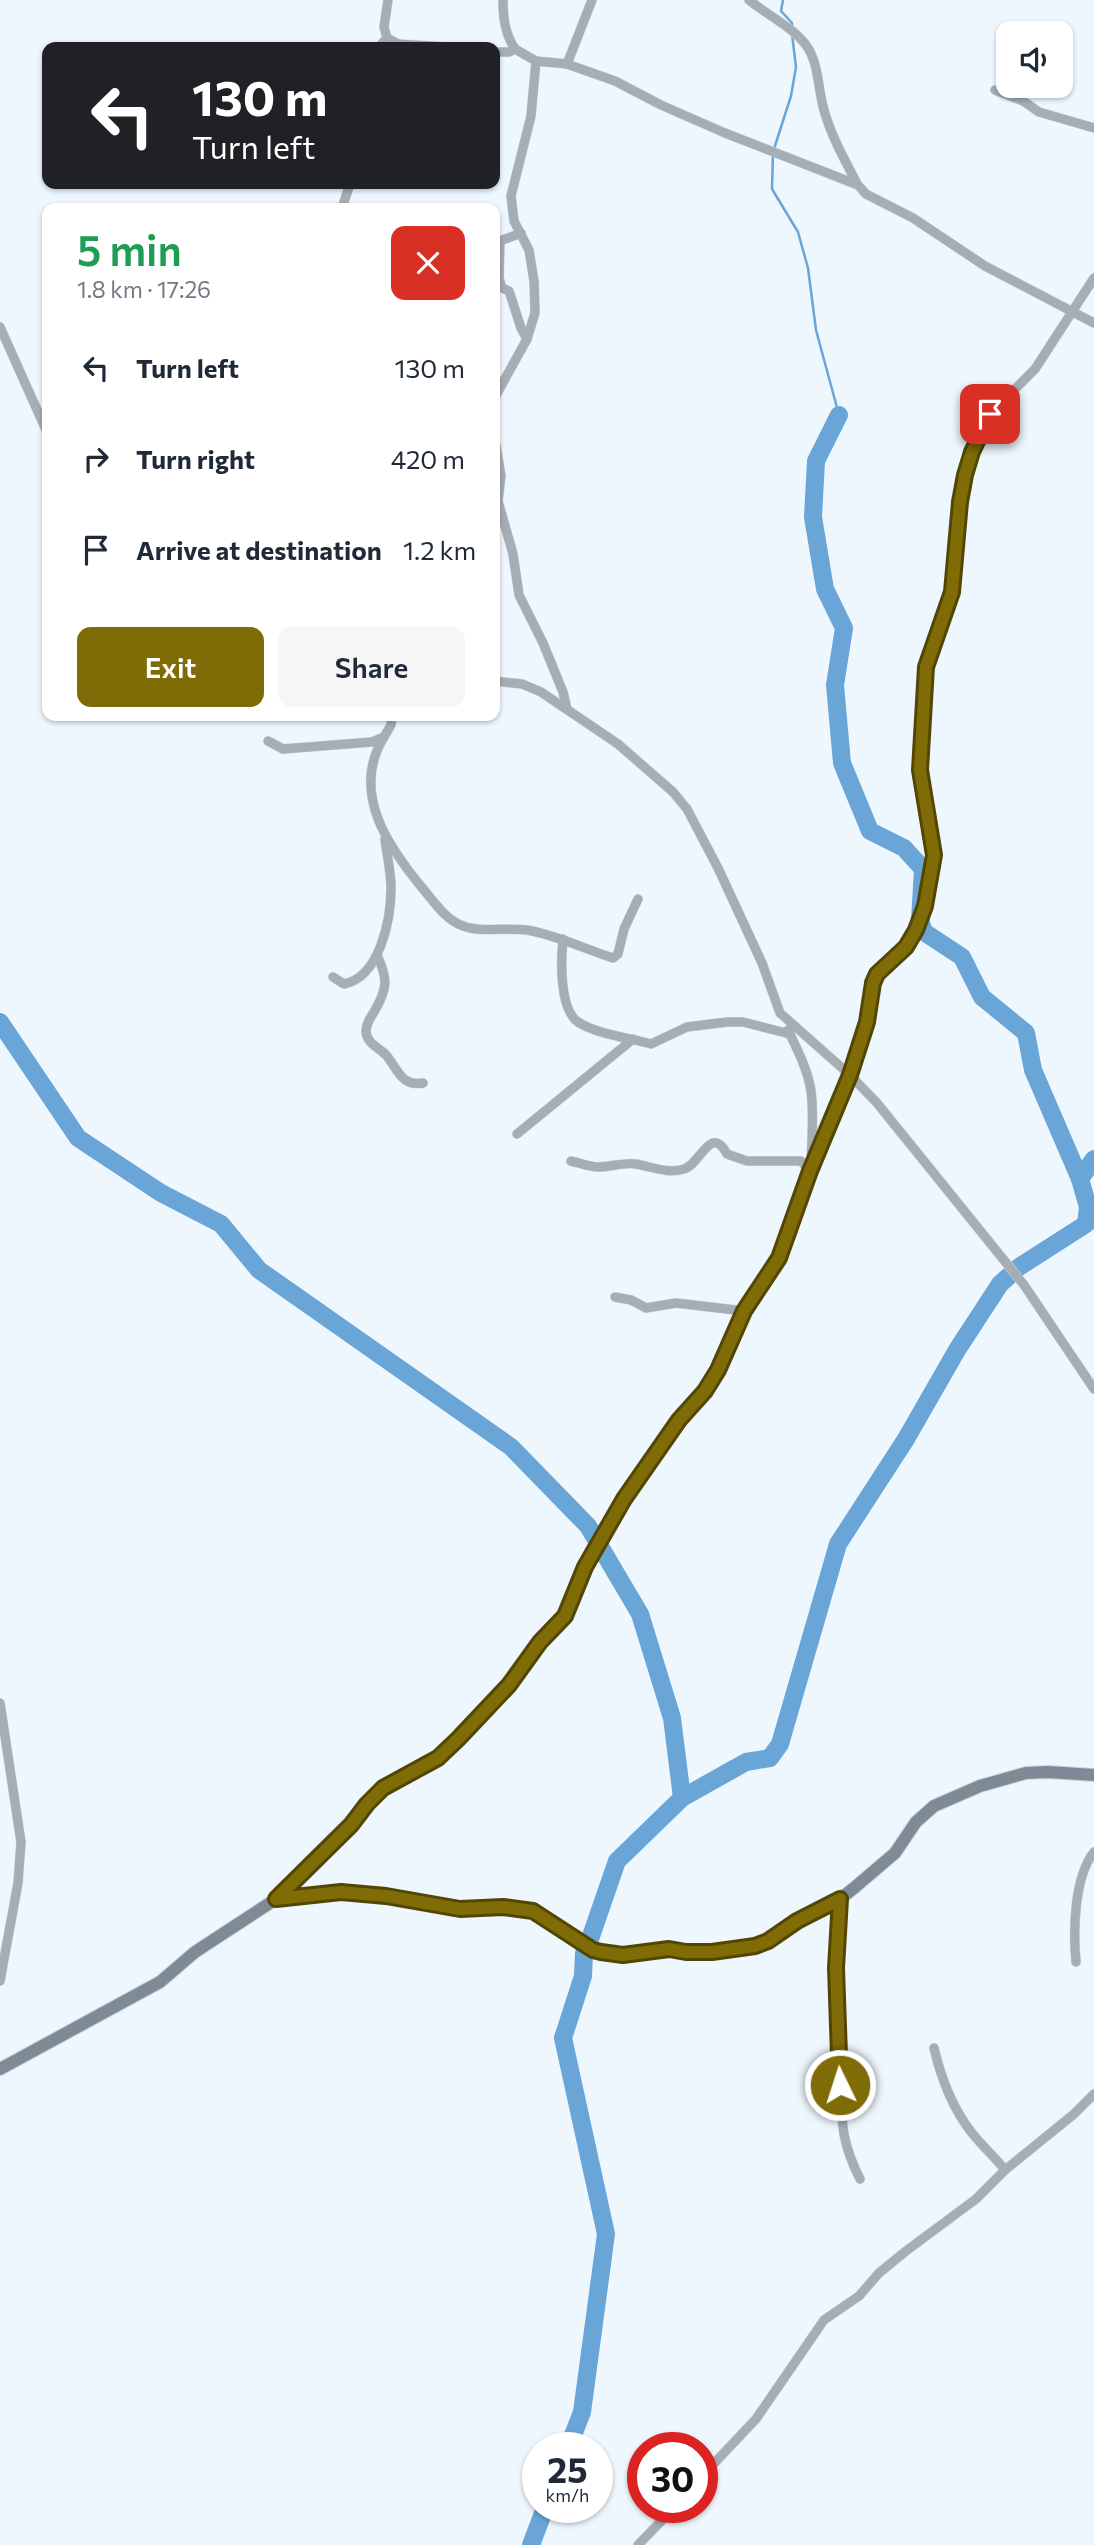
<!DOCTYPE html>
<html lang="en">
<head>
<meta charset="utf-8">
<style>
  body { margin:0; font-family:Commissioner,sans-serif; background:#f6f6f7; color:#1f2937; height:100vh; display:flex; flex-direction:column; font-size:26px; white-space:nowrap }
  * { box-sizing:border-box; margin:0 }
  p { font-size:23px; color:#747a83 }
  .icon { flex:none; width:38px; height:38px; fill:none; stroke:currentColor; stroke-width:2; stroke-linecap:round; stroke-linejoin:round }
  .map { position:relative; flex:1; overflow:hidden }
  .details { position:absolute; left:42px; top:203px; width:458px; height:518px; display:flex; flex-direction:column; background:#fff; border-radius:14px; box-shadow:0 2px 5px #0004 }
  .details>* { flex:none }
  .banner { position:absolute; left:42px; top:42px; width:458px; height:147px; border-radius:14px; box-shadow:0 2px 5px #0004; background:#202124; color:#fff; overflow:hidden }
  .buttons { position:absolute; left:996px; top:21px; display:grid; gap:14px }
  .buttons a { display:grid; place-items:center; width:77px; height:77px; border-radius:14px; background:#fff; box-shadow:0 2px 5px #0004; font-size:35px }
  .speed { position:absolute; left:522px; top:2432px; display:flex; gap:14px; font-size:35px; font-weight:700; text-align:center }
  .speed>* { display:grid; place-content:center; width:91px; height:91px; border-radius:50%; background:#fff; box-shadow:0 2px 5px #0004; line-height:1 }
  .speed small { font-size:18px; font-weight:400 }
  .speed .limit { border:10px solid #d22; background:#fff; color:#111 }
  .pin { position:absolute; display:grid; place-items:center; width:60px; height:60px; color:#fff; margin:-30px; border-radius:14px; box-shadow:0 4px 10px #0006 }
  .me { position:absolute; width:77px; margin:-38px; rotate:356deg; stroke-linejoin:round; filter:drop-shadow(0 0 5px #0008) }
  .turn { display:flex; align-items:center; gap:24px; height:147px; padding:0 35px; font-size:32px }
  .turn .icon { width:91px; height:91px; stroke-width:2.5 }
  .turn b { display:block; font-size:49px; line-height:60px }
  .round { display:grid; place-items:center; flex:none; width:74px; height:74px; border-radius:14px; background:#f6f6f7 }
  .summary { display:flex; align-items:center; justify-content:space-between; height:119px; padding:0 35px }
  h1 { font-size:42px; font-weight:600; line-height:52px; color:#1e9e55 }
  .primary-button { display:flex; gap:14px; margin-top:auto; padding:14px 35px }
  .primary-button a { flex:1; height:80px; border-radius:14px; background:#806c06; color:#fff; font-size:28px; font-weight:600; line-height:80px; text-align:center }
  .primary-button a+a { background:#f6f6f7; color:#1f2937 }
  ul { padding:0; list-style:none }
  li { display:flex; align-items:center; gap:21px; height:91px; padding:0 35px }
  li div { flex:1 }
  li b { display:block; font-size:26px }
  li em { font-style:normal }
  .map>svg:first-child { display:block }
  .lines { fill:none; stroke-linecap:round; stroke-linejoin:round }
  .stream { stroke:#6aa5d7; stroke-width:2.5 }
  .river { stroke:#6aa5d7; stroke-width:18 }
  .street-casing { stroke:#ccd4db; stroke-width:10 }
  .secondary-casing { stroke:#ccd4db; stroke-width:14 }
  .street { stroke:#a5adb5; stroke-width:9 }
  .secondary { stroke:#7e8a95; stroke-width:12 }
  .route-casing { stroke:#534604; stroke-width:18 }
  .route { stroke:#806c06; stroke-width:12 }
</style>
</head>
<body>
<div class="map">
<svg width="1094" height="2545" viewBox="0 0 1094 2545">
  <rect width="100%" height="100%" fill="#eff7fe"/>
  <g class="lines">
    <g class="stream">
      <path d="M 783,0 L 781,11 L 792,23 L 792,28"/>
      <path d="M 792,34 L 796,67 L 791,96 L 773,152 L 772,189 L 798,232 L 808,268 L 816,330 L 839,415"/>
    </g>
    <g class="river">
      <path d="M 839,415 L 816,461 L 813,517 L 825,589 L 844,628 L 835,685 L 842,763 L 870,831 L 904,848 L 923,869 L 920,920 L 924,932 L 962,957 L 982,997 L 1026,1033 L 1033,1070 L 1080,1179"/>
      <path d="M 0,1022 L 78,1138 L 161,1193 L 221,1224 L 259,1270 L 511,1447 L 588,1526 L 640,1614 L 672,1718 L 682,1798"/>
      <path d="M 590,1939 L 617,1861 L 682,1798 L 746,1762 L 770,1758 L 780,1744 L 838,1544 L 906,1439 L 957,1350 L 1000,1284 L 1019,1267 L 1086,1224 L 1088,1207 L 1080,1179 L 1094,1159"/>
      <path d="M 568,2448 L 582,2412 L 606,2234 L 563,2038 L 583,1976 L 584,1953"/>
      <path d="M 531,2545 L 545,2508"/>
    </g>
    <g class="street-casing">
      <g id="street">
        <path d="M 503,0 C 503,18 505,34 515,49"/>
        <path d="M 749,0 C 767,15 795,28 808,48 C 819,66 818,90 824,110 C 831,136 845,160 857,184"/>
        <path d="M 387,38 L 398,44 L 446,47"/>
        <path d="M 379,47 L 387,38 L 384,27 L 388,0"/>
        <path d="M 495,52 L 509,52 L 515,49 L 536,61 L 567,64 L 615,81 L 661,105 L 725,133 L 858,185 L 866,194 L 913,218 L 985,266 L 1094,323"/>
        <path d="M 567,64 L 592,0"/>
        <path d="M 995,90 L 1023,101 L 1039,112 L 1094,128"/>
        <path d="M 342,208 L 350,184"/>
        <path d="M 521,233 L 500,241 L 499,278 L 502,288 L 509,291 L 521,328 L 527,339"/>
        <path d="M 0,327 L 47,432"/>
        <path d="M 495,397 L 527,339 L 535,313 L 534,281 L 529,250 L 514,221 L 511,196 L 531,116 L 536,61"/>
        <path d="M 495,440 L 501,476 L 498,501 L 513,554 L 519,595 L 543,643 L 563,692 L 567,709"/>
        <path d="M 495,681 L 522,684 L 541,692 L 618,744 L 673,792 L 687,809 L 718,868 L 762,963 L 780,1013 L 850,1075 L 877,1103 L 1024,1285 L 1094,1389"/>
        <path d="M 384,737 C 350,792 388,847 424,890 C 434,902 446,920 463,926 C 482,933 506,927 527,930 C 557,935 584,949 613,958 L 618,954 L 624,929 L 638,899"/>
        <path d="M 268,741 L 283,749 L 372,742 L 384,737 L 391,725 L 392,716"/>
        <path d="M 563,939 C 561,959 559,1009 578,1022 C 596,1034 630,1038 651,1044 L 687,1027 L 727,1022 L 743,1022 L 790,1034"/>
        <path d="M 377,955 C 388,979 388,988 374,1012 C 370,1018 366,1024 366,1032 C 367,1044 380,1048 387,1056 C 398,1070 402,1087 423,1083"/>
        <path d="M 333,977 L 344,984 C 380,977 391,919 391,888 C 391,872 387,856 385,839"/>
        <path d="M 788,1030 C 797,1049 808,1070 811,1091 C 814,1114 812,1138 811,1162"/>
        <path d="M 517,1134 L 633,1039"/>
        <path d="M 571,1161 C 580,1163 590,1167 598,1167 C 611,1167 624,1162 636,1164 C 653,1167 667,1174 684,1169 C 700,1165 711,1123 727,1154 L 747,1161 L 801,1161 L 810,1171"/>
        <path d="M 615,1297 L 631,1300 L 646,1308 L 676,1303 L 744,1311"/>
        <path d="M 0,1703 L 21,1842 L 18,1883 L 0,1981"/>
        <path d="M 276,1899 L 351,1825 L 367,1804 L 383,1788 L 438,1757 L 458,1739 L 509,1685 L 540,1642 L 565,1616 L 585,1567 L 624,1499 L 679,1420 L 705,1391 L 718,1370 L 744,1311 L 779,1258 L 810,1171 L 850,1075 L 864,1034 L 873,983 L 877,974 L 906,947 L 916,930 L 925,906 L 934,855 L 920,770 L 926,667 L 952,592 L 960,502 L 972,452 L 990,414 L 1035,369 L 1094,278"/>
        <path d="M 840,1899 C 837,1954 834,2010 839,2065 C 843,2112 837,2134 860,2179"/>
        <path d="M 1076,1962 C 1073,1931 1074,1877 1094,1852"/>
        <path d="M 934,2048 C 941,2078 953,2109 972,2133 C 982,2146 995,2157 1005,2170"/>
        <path d="M 702,2476 L 756,2419 L 824,2320 L 859,2296 L 879,2273 L 906,2251 L 976,2199 L 1005,2170 L 1074,2114 L 1094,2094"/>
        <path d="M 638,2545 L 674,2508"/>
      </g>
    </g>
    <g class="secondary-casing">
      <path id="secondary" d="M 0,2069 L 160,1982 L 195,1952 L 276,1899 L 341,1892 L 386,1896 L 460,1909 L 503,1907 L 533,1911 L 593,1950 L 623,1955 L 669,1949 L 686,1952 L 712,1952 L 755,1946 L 840,1899 L 854,1888 L 895,1853 L 916,1822 L 934,1806 L 980,1786 L 1026,1773 L 1048,1772 L 1094,1775"/>
    </g>
    <use href="#street" class="street"/>
    <use href="#secondary" class="secondary"/>
  </g>
  <g class="lines">
    <g class="route-casing">
      <path id="route" d="M 840,2085 L 836,1968 L 840,1899 L 797,1921 L 768,1941 L 755,1946 L 712,1952 L 686,1952 L 669,1949 L 623,1955 L 601,1952 L 593,1950 L 533,1911 L 503,1907 L 460,1909 L 386,1896 L 341,1892 L 276,1899 L 351,1825 L 367,1804 L 383,1788 L 438,1758 L 458,1739 L 509,1685 L 540,1642 L 565,1616 L 585,1567 L 624,1499 L 679,1420 L 705,1391 L 718,1370 L 744,1311 L 779,1258 L 810,1171 L 850,1075 L 867,1022 L 873,983 L 877,974 L 906,947 L 916,930 L 925,906 L 934,855 L 920,770 L 926,667 L 952,592 L 960,502 L 965,475 L 972,452 L 990,414"/>
    </g>
    <use href="#route" class="route"/>
  </g>
</svg>
<div class="buttons">
<a><svg class="icon" aria-label="sound" viewBox="0 0 24 24"><path d="M4 9h4l5-4v14l-5-4H4zM17 9q2 3 0 6"/></svg></a>
</div>
<div class="speed"><div>25<small>km/h</small></div><div class="limit">30</div></div>
<div class="pin" style="left:990px;top:414px;background:#d93025"><svg class="icon" aria-label="arrive" viewBox="0 0 24 24"><path d="M6 21V4h12l-3 4 3 4H6"/></svg></div>
<svg class="me" style="left:840px;top:2085px" viewBox="-20 -20 40 40"><circle r="17" fill="#806c06" stroke="#fff" stroke-width="3"/><path d="M0-11L8 9 0 5-8 9z" fill="#fff"/></svg>
<div class="banner">
<div class="turn"><svg class="icon" aria-label="left" viewBox="0 0 24 24"><path d="M17 20v-9H6M10 6l-5 5 5 5"/></svg><div><b>130 m</b>Turn left</div></div>
</div>
<section class="details">
<div class="summary"><div><h1>5 min</h1><p>1.8 km · 17:26</p></div><a class="round" style="background:#d93025;color:#fff"><svg class="icon" aria-label="close" viewBox="0 0 24 24"><path d="M6 6l12 12M18 6L6 18"/></svg></a></div>
<ul>
<li><svg class="icon" aria-label="left" viewBox="0 0 24 24"><path d="M17 20v-9H6M10 6l-5 5 5 5"/></svg><div><b>Turn left</b></div><em>130 m</em></li>
<li><svg class="icon" aria-label="right" viewBox="0 0 24 24"><path d="M7 20v-9h11M14 6l5 5-5 5"/></svg><div><b>Turn right</b></div><em>420 m</em></li>
<li><svg class="icon" aria-label="arrive" viewBox="0 0 24 24"><path d="M6 21V4h12l-3 4 3 4H6"/></svg><div><b>Arrive at destination</b></div><em>1.2 km</em></li>
</ul>
<div class="primary-button"><a>Exit</a><a>Share</a></div>
</section>
</div>
</body>
</html>
